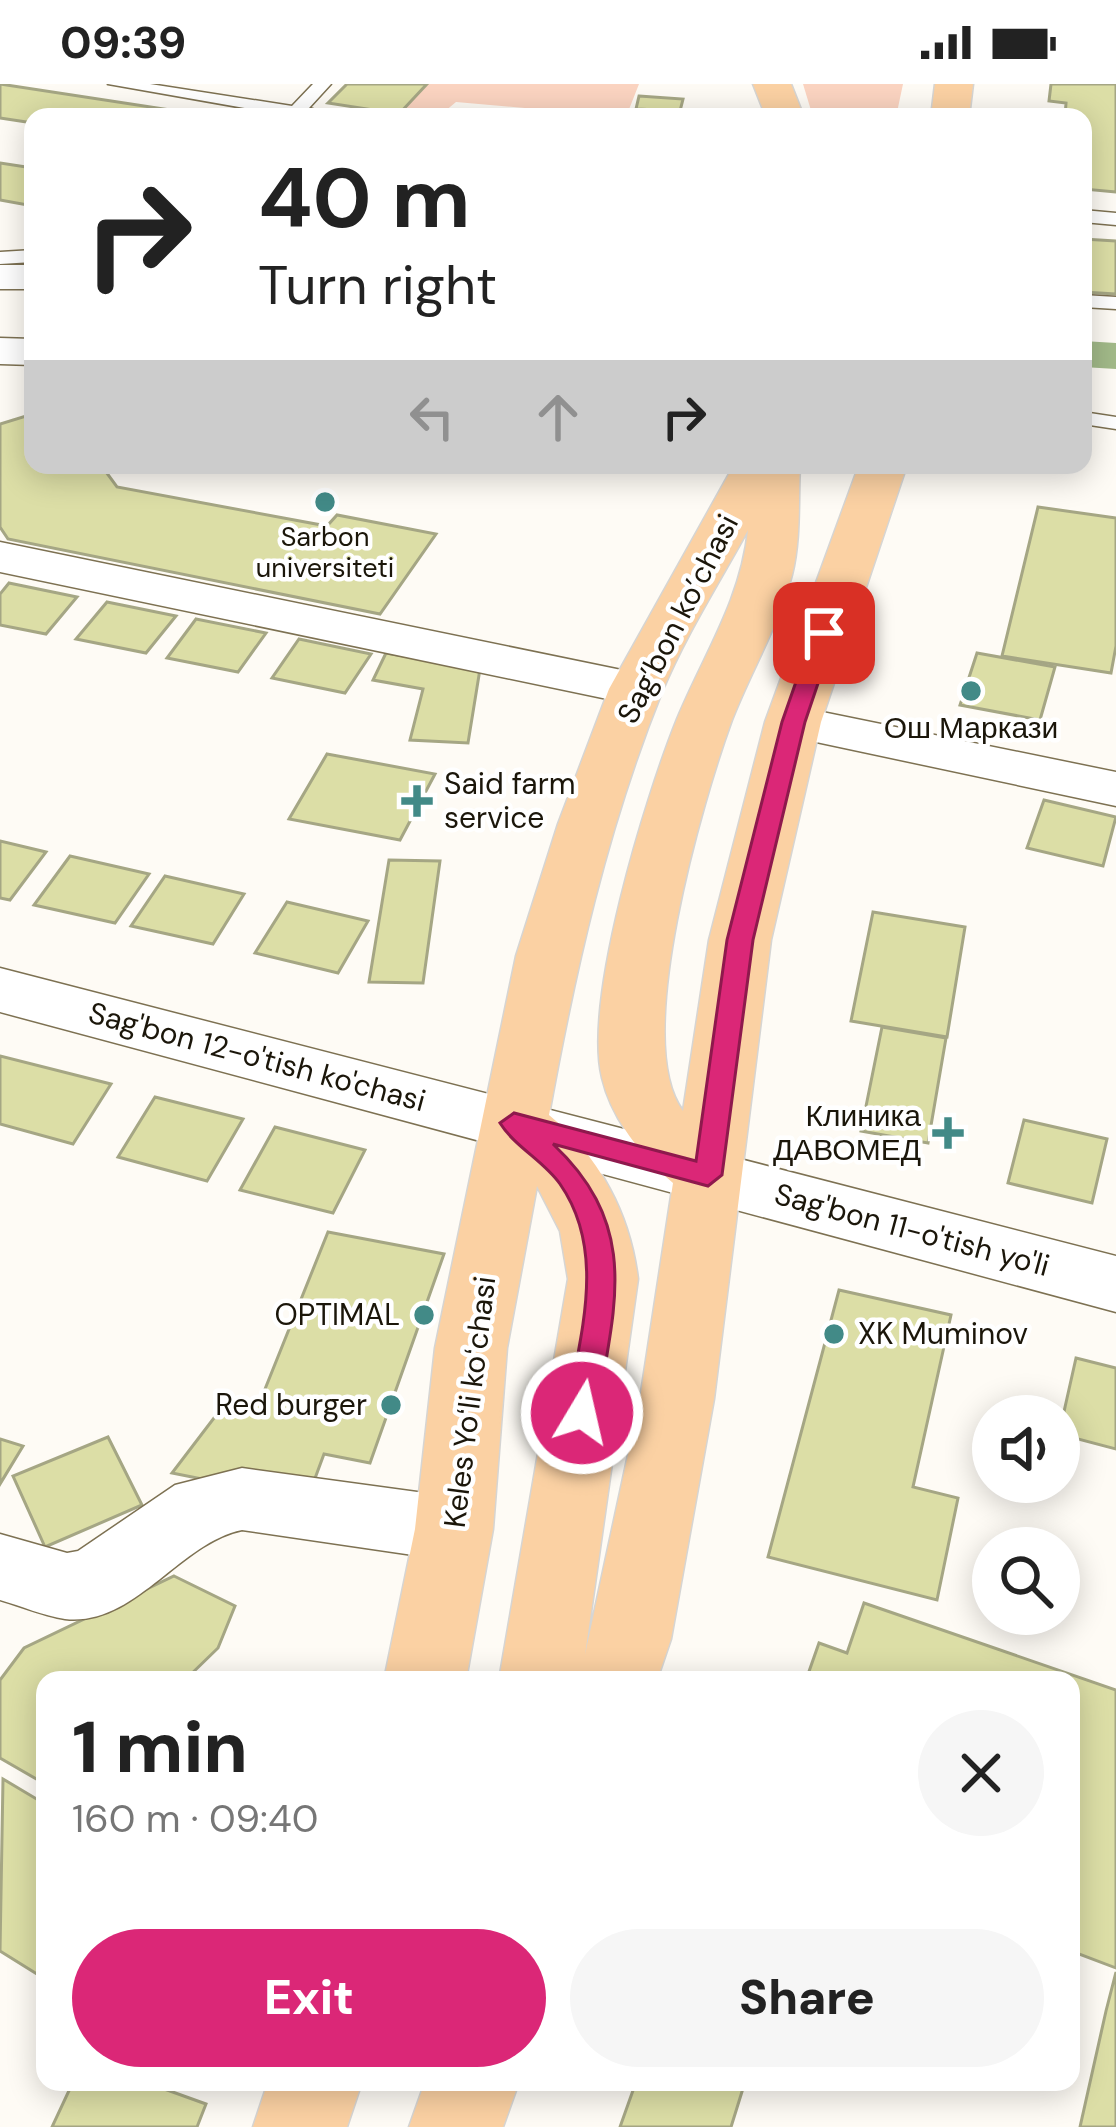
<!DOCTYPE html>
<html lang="en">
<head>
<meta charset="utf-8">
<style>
  body { margin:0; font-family:"DM Sans",sans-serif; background:#f6f6f6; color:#222; height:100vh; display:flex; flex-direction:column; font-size:45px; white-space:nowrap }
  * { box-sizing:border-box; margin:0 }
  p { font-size:39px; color:#767676 }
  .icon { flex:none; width:66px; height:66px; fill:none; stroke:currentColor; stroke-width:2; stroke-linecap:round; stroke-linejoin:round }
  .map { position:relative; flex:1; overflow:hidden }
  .drawer { position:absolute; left:36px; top:1587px; width:1044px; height:420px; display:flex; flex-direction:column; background:#fff; border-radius:24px; box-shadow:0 6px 30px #0003 }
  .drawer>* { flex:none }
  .guide { position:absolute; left:24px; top:24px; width:1068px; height:366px; border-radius:24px; box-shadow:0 6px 30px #0003; background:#fff; color:#222; overflow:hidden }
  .controls { position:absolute; left:972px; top:1311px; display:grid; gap:24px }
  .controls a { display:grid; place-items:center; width:108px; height:108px; border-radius:50%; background:#fff; box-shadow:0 6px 30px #0003; font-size:60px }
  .pin { position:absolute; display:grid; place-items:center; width:102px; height:102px; color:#fff; margin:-51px; border-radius:24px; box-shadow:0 6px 18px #0006 }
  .me { position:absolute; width:132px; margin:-66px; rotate:9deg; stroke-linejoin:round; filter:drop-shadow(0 0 9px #0008) }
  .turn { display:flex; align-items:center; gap:42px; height:252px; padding:0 36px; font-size:54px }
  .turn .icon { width:156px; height:156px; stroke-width:2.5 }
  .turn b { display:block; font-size:84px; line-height:102px }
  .lanes { display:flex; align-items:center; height:114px; padding:0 36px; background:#0003; justify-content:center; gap:60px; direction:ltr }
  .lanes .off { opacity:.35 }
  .round { display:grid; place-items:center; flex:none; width:126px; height:126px; border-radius:63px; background:#f6f6f6 }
  .overview { display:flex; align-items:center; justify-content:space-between; height:204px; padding:0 36px }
  h1 { font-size:72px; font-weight:800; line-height:90px }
  .primary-button { display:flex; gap:24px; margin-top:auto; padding:24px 36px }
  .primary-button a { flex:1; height:138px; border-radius:72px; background:#db2777; color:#fff; font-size:48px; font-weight:800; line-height:138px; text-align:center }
  .primary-button a+a { background:#f6f6f6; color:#222 }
  .status { display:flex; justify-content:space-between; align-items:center; height:84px; padding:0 60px; background:#fff; direction:ltr }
  .status svg { height:33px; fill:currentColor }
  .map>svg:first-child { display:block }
  .green { fill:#fbd4c1 }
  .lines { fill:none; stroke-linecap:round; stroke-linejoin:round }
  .canal { fill:#a2ba89; fill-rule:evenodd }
  .building { fill:#dcdea6; stroke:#a5a684; stroke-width:3 }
  .lane-casing { stroke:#7d7152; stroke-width:3 }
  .street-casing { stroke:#7d7152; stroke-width:3 }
  .secondary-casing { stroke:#7d7152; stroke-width:3 }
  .primary-casing { stroke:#d6d5d3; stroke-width:3 }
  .lane { fill:#fff; fill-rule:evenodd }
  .street { fill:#fff; fill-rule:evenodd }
  .secondary { fill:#fff; fill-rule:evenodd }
  .primary { fill:#fbd1a3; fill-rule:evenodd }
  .route { fill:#db2777; stroke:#8e194d; stroke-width:3 }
  .poi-dot { fill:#428a87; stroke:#fff; stroke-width:4.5 }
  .labels { text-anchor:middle; stroke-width:9; stroke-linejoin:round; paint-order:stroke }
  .far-poi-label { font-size:27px; fill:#1b160a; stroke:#fff }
  .street-label { font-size:30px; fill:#1b160a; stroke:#fff }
  .poi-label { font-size:30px; fill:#1b160a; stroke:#fff; text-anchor:end }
</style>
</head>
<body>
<div class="status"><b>09:39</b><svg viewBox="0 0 49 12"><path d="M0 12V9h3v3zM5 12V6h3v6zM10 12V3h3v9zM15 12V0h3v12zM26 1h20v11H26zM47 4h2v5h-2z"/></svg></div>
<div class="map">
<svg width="1116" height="2043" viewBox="0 0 1116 2043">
  <rect width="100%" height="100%" fill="#fefbf5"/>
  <g class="green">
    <path d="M 427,0 L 639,0 L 626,33 L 456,18 L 438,33 L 399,30 Z"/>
    <path d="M 803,0 L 903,0 L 896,33 L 813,33 Z"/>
  </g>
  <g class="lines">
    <path class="canal" d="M 1083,257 L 1116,259 L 1116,285 L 1083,283 Z"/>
  </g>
  <g class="building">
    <path d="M 0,0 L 216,33 L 33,33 L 33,39 L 0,34 Z"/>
    <path d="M 347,0 L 427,0 L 399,30 L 328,19 Z"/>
    <path d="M 1051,0 L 1116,0 L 1116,108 L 1083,105 L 1083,33 L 1065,33 L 1066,19 L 1049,17 Z"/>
    <path d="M 639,12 L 683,15 L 680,27 L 636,25 Z"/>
    <path d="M 0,79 L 33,84 L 33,122 L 0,116 Z"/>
    <path d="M 1083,155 L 1116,157 L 1116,210 L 1083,208 Z"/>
    <path d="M 26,332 L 33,333 L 33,381 L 101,381 L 117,403 L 327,442 L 337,431 L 436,450 L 380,530 L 8,455 L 0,443 L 0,340 Z"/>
    <path d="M 1038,423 L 1116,434 L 1116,562 L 1111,589 L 1002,572 Z"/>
    <path d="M 9,499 L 77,513 L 46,550 L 0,541 L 0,510 Z"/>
    <path d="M 107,518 L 176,532 L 146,569 L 76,555 Z"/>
    <path d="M 196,535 L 266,549 L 238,588 L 167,574 Z"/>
    <path d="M 299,555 L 371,570 L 345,609 L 272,594 Z"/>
    <path d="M 386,569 L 480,585 L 468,659 L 410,656 L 423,605 L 373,596 Z"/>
    <path d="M 977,569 L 1055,583 L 1040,636 L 960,621 Z"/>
    <path d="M 327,670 L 435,690 L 400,756 L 289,735 Z"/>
    <path d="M 1044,716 L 1116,733 L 1103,782 L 1027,764 Z"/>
    <path d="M 0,757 L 46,768 L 10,816 L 0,814 Z"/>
    <path d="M 70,772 L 149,790 L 115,839 L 34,821 Z"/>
    <path d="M 389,776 L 440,777 L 423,899 L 369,898 Z"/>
    <path d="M 165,792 L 244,810 L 213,860 L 131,842 Z"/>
    <path d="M 287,818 L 368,837 L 338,889 L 255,869 Z"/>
    <path d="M 873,828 L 965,843 L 947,953 L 851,937 Z"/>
    <path d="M 882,943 L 946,954 L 928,1059 L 861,1047 Z"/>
    <path d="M 0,972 L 111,1000 L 73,1060 L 0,1040 Z"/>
    <path d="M 155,1013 L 243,1035 L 207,1097 L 118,1073 Z"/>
    <path d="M 1024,1036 L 1107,1055 L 1092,1119 L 1008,1099 Z"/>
    <path d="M 275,1043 L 365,1066 L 333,1129 L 240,1106 Z"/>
    <path d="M 328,1148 L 444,1170 L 370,1379 L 324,1370 L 307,1416 L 172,1389 L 230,1313 L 259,1320 Z"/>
    <path d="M 839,1206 L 951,1231 L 913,1403 L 958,1414 L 937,1516 L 768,1473 Z"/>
    <path d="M 1076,1274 L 1116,1284 L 1116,1365 L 1059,1350 Z"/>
    <path d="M 108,1353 L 142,1421 L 45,1463 L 13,1392 Z"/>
    <path d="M 0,1355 L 23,1362 L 0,1400 Z"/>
    <path d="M 174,1492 L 235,1522 L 218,1564 L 185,1596 L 45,1596 L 45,1700 L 0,1674 L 0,1596 L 24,1564 Z"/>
    <path d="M 864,1519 L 1116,1606 L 1116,1884 L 1071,1867 L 1071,1596 L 806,1596 L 819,1559 L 847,1569 Z"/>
    <path d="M 3,1695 L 45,1720 L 45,1895 L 0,1867 Z"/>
    <path d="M 1116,1888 L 1116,2043 L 1080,2043 L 1106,1927 Z"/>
    <path d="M 73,1998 L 145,1998 L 206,2020 L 197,2043 L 52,2043 Z"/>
    <path d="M 636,1998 L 745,1998 L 731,2043 L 620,2043 Z"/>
  </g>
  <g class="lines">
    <g class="lane-casing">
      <g id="lane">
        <path d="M 108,0 L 150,0 L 292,22 L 313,0 L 331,0 L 309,24 L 339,33 L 295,33 Z"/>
        <path d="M 492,28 L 516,28 L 525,33 L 483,33 Z"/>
        <path d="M 1083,126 L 1116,129 L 1116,141 L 1083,138 Z"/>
        <path d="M 33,166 L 33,178 L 0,180 L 0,168 Z"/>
        <path d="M 1083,211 L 1116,213 L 1116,225 L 1083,223 Z"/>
        <path d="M 1083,328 L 1116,333 L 1116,345 L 1083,340 Z"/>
      </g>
    </g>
    <g class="street-casing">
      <g id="street">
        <rect x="0" y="181" width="33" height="24"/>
        <path d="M 0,254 L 33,255 L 33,281 L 0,280 Z"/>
        <path d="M 0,458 L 636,589 L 654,594 L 662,605 L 654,616 L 636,621 L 0,488 Z"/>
        <path d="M 793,622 L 1116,688 L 1116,722 L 774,649 L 767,638 L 774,627 Z"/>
        <path d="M 242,1384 L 454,1413 L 480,1422 L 491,1445 L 480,1468 L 454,1477 L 242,1446 C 179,1459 134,1543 65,1535 C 44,1532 21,1522 0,1516 L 0,1450 L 67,1469 L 78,1467 L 175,1401 Z"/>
      </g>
    </g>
    <g class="secondary-casing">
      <path id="secondary" d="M 0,884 L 1116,1172 L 1116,1228 L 0,928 Z"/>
    </g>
    <g class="primary-casing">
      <g id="primary">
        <path d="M 753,0 L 791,0 L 804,33 L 766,33 Z"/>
        <path d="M 935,0 L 973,0 L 969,33 L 931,33 Z"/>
        <path d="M 734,381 L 800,381 C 798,417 801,455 792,491 C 779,541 751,587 732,636 C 703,715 631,958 683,1027 L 709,856 L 765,638 L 859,381 L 907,381 L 821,638 L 771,856 L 714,1315 L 671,1555 L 657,1596 L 499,1596 L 568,1195 L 560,1147 L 537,1102 L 507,1264 L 493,1445 L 466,1596 L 384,1596 L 415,1445 L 435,1264 L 516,872 L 558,740 L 609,605 ZM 748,446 C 741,516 703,572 677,635 C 646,712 583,916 602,994 C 612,1036 641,1071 673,1099 L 640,1315 L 585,1571 L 638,1195 C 630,1130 600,1073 549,1031 C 575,887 607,744 662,608 C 685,552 719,499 748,446 Z"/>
        <path d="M 268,1998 L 362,1998 L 347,2043 L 253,2043 Z"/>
        <path d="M 425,1998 L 519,1998 L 503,2043 L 409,2043 Z"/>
      </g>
    </g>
    <use href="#lane" class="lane"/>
    <use href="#street" class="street"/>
    <use href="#secondary" class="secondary"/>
    <use href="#primary" class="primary"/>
  </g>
  <path class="route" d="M 824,542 L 835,549 L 805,638 L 753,856 L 722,1091 L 708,1102 L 553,1060 C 642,1144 614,1222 597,1329 L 593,1338 L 582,1342 L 571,1338 L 567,1329 C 579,1254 608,1169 560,1100 C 544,1077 515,1063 500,1039 L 514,1029 L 696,1077 L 727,856 L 782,638 L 813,549 Z"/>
  <g class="poi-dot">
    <circle cx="325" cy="418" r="12"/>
    <circle cx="971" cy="607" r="12"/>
    <path d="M411 699h12v12h12v12h-12v12h-12v-12h-12v-12h12z"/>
    <path d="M942 1031h12v12h12v12h-12v12h-12v-12h-12v-12h12z"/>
    <circle cx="424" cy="1231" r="12"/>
    <circle cx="834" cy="1250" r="12"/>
    <circle cx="391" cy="1321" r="12"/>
  </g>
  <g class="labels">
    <g class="far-poi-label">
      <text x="325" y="462">Sarbon<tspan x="325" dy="31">universiteti</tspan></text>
    </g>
    <g class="street-label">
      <text transform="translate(678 535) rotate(-63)" y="10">Sag’bon ko’chasi</text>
      <text transform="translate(257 973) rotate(15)" y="10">Sag'bon 12-o'tish ko'chasi</text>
      <text transform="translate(912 1146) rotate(15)" y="10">Sag'bon 11-o'tish yo'li</text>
      <text transform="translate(470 1318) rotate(-83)" y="10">Keles Yoʻli koʻchasi</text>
    </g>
    <g class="poi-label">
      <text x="971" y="654" text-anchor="middle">Ош Маркази</text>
      <text x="444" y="710" text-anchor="start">Said farm<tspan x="444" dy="34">service</tspan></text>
      <text x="921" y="1042">Клиника<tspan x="921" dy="34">ДАВОМЕД</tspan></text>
      <text x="400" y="1241">OPTIMAL</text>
      <text x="858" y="1260" text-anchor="start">XK Muminov</text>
      <text x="367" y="1331">Red burger</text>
    </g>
  </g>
</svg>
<div class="controls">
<a><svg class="icon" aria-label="sound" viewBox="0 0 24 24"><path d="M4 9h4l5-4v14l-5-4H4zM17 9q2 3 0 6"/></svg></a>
<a><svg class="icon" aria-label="search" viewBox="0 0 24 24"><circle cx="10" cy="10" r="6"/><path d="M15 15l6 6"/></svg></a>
</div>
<div class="pin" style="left:824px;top:549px;background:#d93025"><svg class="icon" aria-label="arrive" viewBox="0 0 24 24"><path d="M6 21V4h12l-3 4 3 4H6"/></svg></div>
<svg class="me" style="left:582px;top:1329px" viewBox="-20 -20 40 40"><circle r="17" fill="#db2777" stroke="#fff" stroke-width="3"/><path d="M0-11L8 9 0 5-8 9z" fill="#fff"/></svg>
<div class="guide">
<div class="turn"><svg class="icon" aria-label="right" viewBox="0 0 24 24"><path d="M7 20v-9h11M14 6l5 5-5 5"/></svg><div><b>40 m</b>Turn right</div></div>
<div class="lanes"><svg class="icon off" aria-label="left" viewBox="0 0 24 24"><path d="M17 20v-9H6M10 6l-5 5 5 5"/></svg><svg class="icon off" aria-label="ahead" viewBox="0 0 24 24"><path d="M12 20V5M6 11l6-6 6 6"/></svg><svg class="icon" aria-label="right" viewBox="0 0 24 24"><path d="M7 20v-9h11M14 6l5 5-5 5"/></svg></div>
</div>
<section class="drawer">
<div class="overview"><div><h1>1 min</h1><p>160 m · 09:40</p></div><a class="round"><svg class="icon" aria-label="close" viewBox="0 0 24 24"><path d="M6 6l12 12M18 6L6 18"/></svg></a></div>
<div class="primary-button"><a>Exit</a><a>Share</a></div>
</section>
</div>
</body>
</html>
